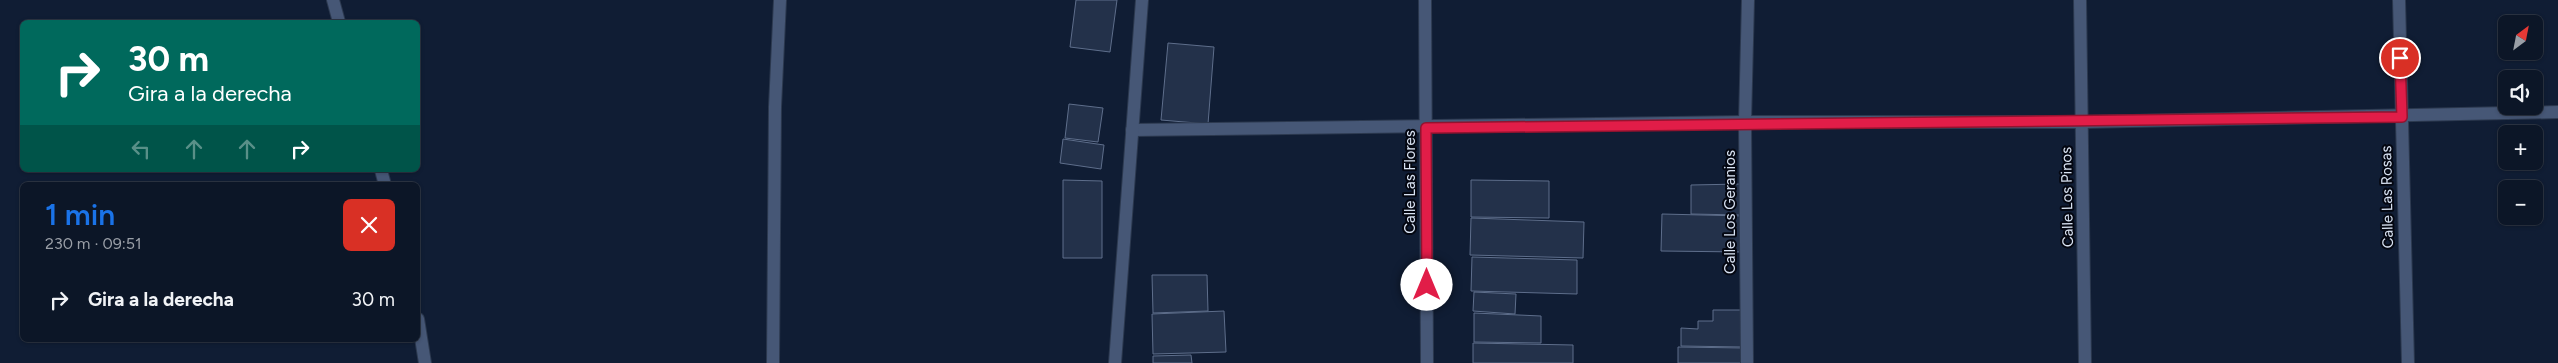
<!DOCTYPE html>
<html lang="es">
<head>
<meta charset="utf-8">
<style>
  body { margin:0; font-family:Figtree,sans-serif; background:#1a2333; color:#f1f3f6; height:100vh; display:flex; flex-direction:column; font-size:19px; white-space:nowrap }
  * { box-sizing:border-box; margin:0 }
  p { font-size:16px; color:#9a9fa7 }
  .icon { flex:none; width:28px; height:28px; fill:none; stroke:currentColor; stroke-width:2; stroke-linecap:round; stroke-linejoin:round }
  .map { position:relative; flex:1; overflow:hidden }
  .drawer { position:absolute; left:20px; top:182px; width:400px; height:160px; display:flex; flex-direction:column; background:#0c1627; border-radius:8px; box-shadow:0 1px 4px #0004,0 0 0 1px #2c3544 }
  .drawer>* { flex:none }
  .hud { position:absolute; left:20px; top:20px; width:400px; height:152px; border-radius:8px; box-shadow:0 1px 4px #0004,0 0 0 1px #2c3544; background:#00695c; color:#fff; overflow:hidden }
  .needle { width:32px; rotate:32deg }
  .buttons { position:absolute; left:2498px; top:15px; display:grid; gap:10px }
  .buttons a { display:grid; place-items:center; width:45px; height:45px; border-radius:8px; background:#0c1627; box-shadow:0 1px 4px #0004,0 0 0 1px #2c3544; font-size:25px }
  .pin { position:absolute; display:grid; place-items:center; width:42px; height:42px; color:#fff; margin:-21px; border:2px solid #fff; border-radius:50%; box-shadow:0 1px 5px #0007 }
  .me { position:absolute; width:55px; margin:-28px; rotate:0deg; stroke-linejoin:round; filter:drop-shadow(0 0 4px #0008) }
  .turn { display:flex; align-items:center; gap:18px; height:105px; padding:0 25px; font-size:22px }
  .turn .icon { width:65px; height:65px; stroke-width:2.5 }
  .turn b { display:block; font-size:35px; line-height:42px }
  .lanes { display:flex; align-items:center; height:48px; padding:0 25px; background:#0003; justify-content:center; gap:25px; direction:ltr }
  .lanes .off { opacity:.35 }
  .round { display:grid; place-items:center; flex:none; width:52px; height:52px; border-radius:8px; background:#1a2333 }
  .overview { display:flex; align-items:center; justify-content:space-between; height:85px; padding:0 25px }
  h1 { font-size:30px; font-weight:600; line-height:38px; color:#1a73e8 }
  ul { padding:0; list-style:none }
  li { display:flex; align-items:center; gap:15px; height:65px; padding:0 25px }
  li div { flex:1 }
  li b { display:block; font-size:19px }
  li em { font-style:normal }
  .map>svg:first-child { display:block }
  .building { fill:#23314a; stroke:#5e6e8b }
  .lines { fill:none; stroke-linecap:round; stroke-linejoin:round }
  .street-casing { stroke:#2c394f; stroke-width:14 }
  .street { stroke:#465776; stroke-width:12 }
  .route-casing { stroke:#92132f; stroke-width:12 }
  .route { stroke:#e11d48; stroke-width:9 }
  .labels { text-anchor:middle; stroke-width:4; stroke-linejoin:round; paint-order:stroke }
  .street-label { font-size:15px; fill:#d9e3f3; stroke:#040711 }
</style>
</head>
<body>
<div class="map">
<svg width="2558" height="363" viewBox="0 0 2558 363">
  <rect width="100%" height="100%" fill="#101d34"/>
  <g class="building">
    <path d="M 1076,0 L 1117,0 L 1110,52 L 1070,47 Z"/>
    <path d="M 1168,43 L 1214,47 L 1208,124 L 1161,120 Z"/>
    <path d="M 1069,104 L 1103,108 L 1098,142 L 1065,138 Z"/>
    <path d="M 1063,139 L 1104,145 L 1101,169 L 1060,163 Z"/>
    <path d="M 1063,180 L 1102,181 L 1102,258 L 1063,258 Z"/>
    <path d="M 1471,180 L 1549,181 L 1549,218 L 1471,217 Z"/>
    <path d="M 1741,184 L 1741,215 L 1691,214 L 1691,185 Z"/>
    <path d="M 1662,214 L 1743,216 L 1742,252 L 1661,251 Z"/>
    <path d="M 1471,218 L 1584,222 L 1583,258 L 1470,255 Z"/>
    <path d="M 1472,257 L 1577,260 L 1577,294 L 1471,291 Z"/>
    <path d="M 1152,275 L 1207,275 L 1208,311 L 1153,313 Z"/>
    <path d="M 1474,292 L 1516,294 L 1515,314 L 1473,311 Z"/>
    <path d="M 1713,310 L 1743,310 L 1743,347 L 1681,346 L 1681,328 L 1698,329 L 1698,321 L 1713,321 Z"/>
    <path d="M 1224,311 L 1226,352 L 1153,354 L 1152,314 Z"/>
    <path d="M 1474,313 L 1541,316 L 1541,343 L 1474,342 Z"/>
    <path d="M 1473,343 L 1573,345 L 1573,363 L 1473,363 Z"/>
    <path d="M 1678,347 L 1744,348 L 1744,363 L 1678,363 Z"/>
    <path d="M 1191,355 L 1192,363 L 1153,363 L 1153,356 Z"/>
  </g>
  <g class="lines">
    <g class="street-casing">
      <g id="street">
        <path d="M 333,0 L 339,22"/>
        <path d="M 1425,0 L 1427,363"/>
        <path d="M 2080,0 L 2085,363"/>
        <path d="M 2399,0 L 2408,363"/>
        <path d="M 1132,130 L 1745,122 L 2082,122 L 2558,112"/>
        <path d="M 381,170 L 385,185"/>
        <path d="M 418,319 L 425,363"/>
        <path d="M 773,363 L 775,107 L 780,0"/>
        <path d="M 1115,363 L 1142,0"/>
        <path d="M 1747,363 L 1745,122 L 1748,0"/>
      </g>
    </g>
    <use href="#street" class="street"/>
  </g>
  <g class="lines">
    <g class="route-casing">
      <path id="route" d="M 1427,285 L 1426,128 C 1751,122 2077,123 2402,117 L 2400,58"/>
    </g>
    <use href="#route" class="route"/>
  </g>
  <g class="labels">
    <g class="street-label">
      <text transform="translate(1410 182) rotate(-90)" y="5">Calle Las Flores</text>
      <text transform="translate(2067 197) rotate(-91)" y="5">Calle Los Pinos</text>
      <text transform="translate(2387 197) rotate(-91)" y="5">Calle Las Rosas</text>
      <text transform="translate(1730 212) rotate(-90)" y="5">Calle Los Geranios</text>
    </g>
  </g>
</svg>
<div class="buttons">
<a><svg class="needle" viewBox="-14 -14 28 28"><path d="M0-13l5 13h-10z" fill="#e53935"/><path d="M0 13l5-13h-10z" fill="#9a9fa7"/></svg></a>
<a><svg class="icon" aria-label="sound" viewBox="0 0 24 24"><path d="M4 9h4l5-4v14l-5-4H4zM17 9q2 3 0 6"/></svg></a>
<a>+</a>
<a>−</a>
</div>
<div class="pin" style="left:2400px;top:58px;background:#d93025"><svg class="icon" aria-label="arrive" viewBox="0 0 24 24"><path d="M6 21V4h12l-3 4 3 4H6"/></svg></div>
<svg class="me" style="left:1427px;top:285px" viewBox="-20 -20 40 40"><circle r="19" fill="#fff"/><path d="M0-13L10 11 0 6-10 11z" fill="#e11d48"/></svg>
<div class="hud">
<div class="turn"><svg class="icon" aria-label="right" viewBox="0 0 24 24"><path d="M7 20v-9h11M14 6l5 5-5 5"/></svg><div><b>30 m</b>Gira a la derecha</div></div>
<div class="lanes"><svg class="icon off" aria-label="left" viewBox="0 0 24 24"><path d="M17 20v-9H6M10 6l-5 5 5 5"/></svg><svg class="icon off" aria-label="ahead" viewBox="0 0 24 24"><path d="M12 20V5M6 11l6-6 6 6"/></svg><svg class="icon off" aria-label="ahead" viewBox="0 0 24 24"><path d="M12 20V5M6 11l6-6 6 6"/></svg><svg class="icon" aria-label="right" viewBox="0 0 24 24"><path d="M7 20v-9h11M14 6l5 5-5 5"/></svg></div>
</div>
<section class="drawer">
<div class="overview"><div><h1>1 min</h1><p>230 m · 09:51</p></div><a class="round" style="background:#d93025;color:#fff"><svg class="icon" aria-label="close" viewBox="0 0 24 24"><path d="M6 6l12 12M18 6L6 18"/></svg></a></div>
<ul>
<li><svg class="icon" aria-label="right" viewBox="0 0 24 24"><path d="M7 20v-9h11M14 6l5 5-5 5"/></svg><div><b>Gira a la derecha</b></div><em>30 m</em></li>
</ul>
</section>
</div>
</body>
</html>
